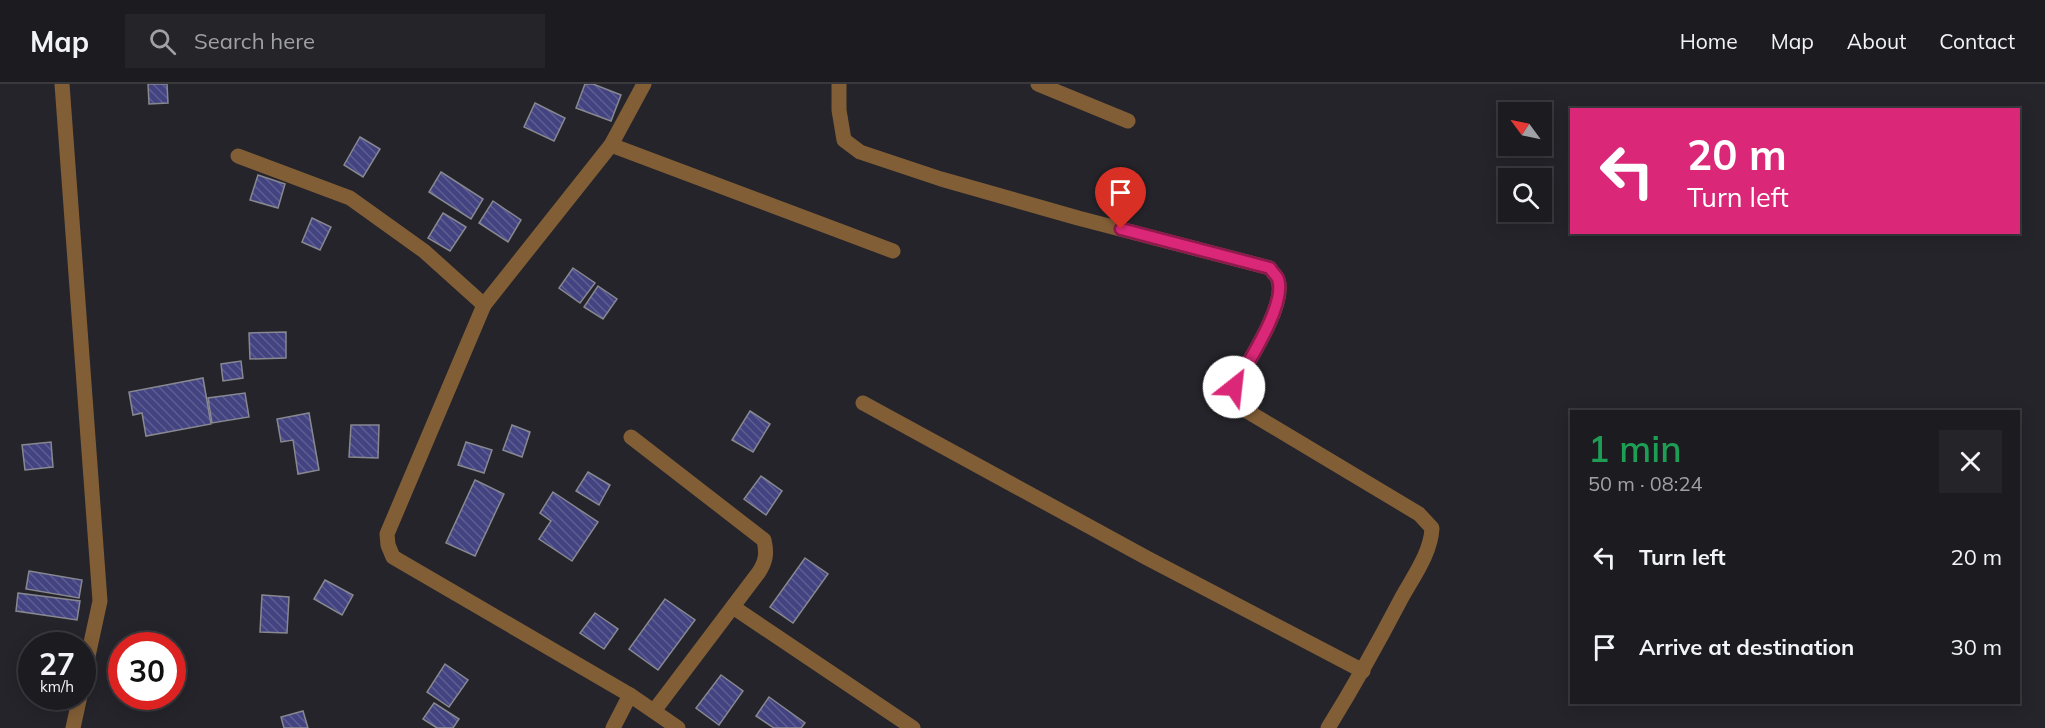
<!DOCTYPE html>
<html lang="en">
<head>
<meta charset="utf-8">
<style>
  body { margin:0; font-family:Mulish,sans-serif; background:#242429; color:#f1f3f6; height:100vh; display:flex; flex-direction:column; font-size:22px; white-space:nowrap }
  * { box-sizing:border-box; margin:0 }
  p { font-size:20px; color:#a0a1a5 }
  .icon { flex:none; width:33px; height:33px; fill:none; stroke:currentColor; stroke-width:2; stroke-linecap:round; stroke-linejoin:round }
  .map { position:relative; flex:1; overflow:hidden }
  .details { position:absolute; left:1570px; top:326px; width:450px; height:294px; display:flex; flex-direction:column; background:#1b1b20; border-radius:0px; box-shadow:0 3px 15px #0003,0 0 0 2px #39393e }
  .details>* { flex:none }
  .banner { position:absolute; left:1570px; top:24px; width:450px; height:126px; border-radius:0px; box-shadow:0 3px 15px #0003,0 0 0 2px #39393e; background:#db2777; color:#fff; overflow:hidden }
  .needle { width:39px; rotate:303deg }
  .tools { position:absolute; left:1498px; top:18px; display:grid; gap:12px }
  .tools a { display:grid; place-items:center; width:54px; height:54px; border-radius:0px; background:#1b1b20; box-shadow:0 3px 15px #0003,0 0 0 2px #39393e; font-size:30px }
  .speed { position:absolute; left:18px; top:548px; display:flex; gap:12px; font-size:30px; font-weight:700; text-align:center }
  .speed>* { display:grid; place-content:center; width:78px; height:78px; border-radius:50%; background:#1b1b20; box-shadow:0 3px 15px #0003,0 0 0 2px #39393e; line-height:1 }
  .speed small { font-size:15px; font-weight:400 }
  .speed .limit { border:9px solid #d22; background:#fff; color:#111 }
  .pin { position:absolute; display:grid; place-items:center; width:51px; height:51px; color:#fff; margin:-62px -26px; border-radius:50% 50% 50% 0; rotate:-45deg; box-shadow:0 0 6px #0007 }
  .pin .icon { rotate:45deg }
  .me { position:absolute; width:66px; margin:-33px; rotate:29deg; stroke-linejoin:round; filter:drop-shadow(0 0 4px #0008) }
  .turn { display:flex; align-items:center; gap:21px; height:126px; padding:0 18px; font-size:27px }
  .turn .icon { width:78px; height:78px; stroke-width:2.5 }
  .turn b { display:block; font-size:42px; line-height:51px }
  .round { display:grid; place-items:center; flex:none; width:63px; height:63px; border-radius:0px; background:#242429 }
  .head { display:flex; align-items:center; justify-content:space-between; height:102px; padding:0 18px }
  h1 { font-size:36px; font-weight:600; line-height:45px; color:#1e9e55 }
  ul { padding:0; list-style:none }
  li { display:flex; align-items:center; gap:18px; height:90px; padding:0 18px }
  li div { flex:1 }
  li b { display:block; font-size:22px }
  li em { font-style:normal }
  header { display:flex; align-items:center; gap:36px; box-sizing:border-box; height:84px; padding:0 30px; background:#1b1b20; border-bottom:2px solid #39393e }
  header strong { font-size:28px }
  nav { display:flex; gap:33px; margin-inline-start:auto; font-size:21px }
  .search { width:420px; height:54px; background:#242429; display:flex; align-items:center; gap:15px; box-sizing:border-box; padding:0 21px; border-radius:0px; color:#a0a1a5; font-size:22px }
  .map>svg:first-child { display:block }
  .building { fill:url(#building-back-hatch); stroke:#878890; stroke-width:1.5 }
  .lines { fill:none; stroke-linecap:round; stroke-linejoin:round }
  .minor { stroke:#825e36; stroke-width:15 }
  .route-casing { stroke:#8e194d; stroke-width:15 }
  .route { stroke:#db2777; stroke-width:10 }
</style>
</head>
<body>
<header>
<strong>Map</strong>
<div class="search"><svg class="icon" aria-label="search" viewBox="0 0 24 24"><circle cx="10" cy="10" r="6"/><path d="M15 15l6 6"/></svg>Search here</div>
<nav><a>Home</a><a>Map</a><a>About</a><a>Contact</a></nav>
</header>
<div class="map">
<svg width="2045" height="644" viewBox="0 0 2045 644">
  <defs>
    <pattern id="building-back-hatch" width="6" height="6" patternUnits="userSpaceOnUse" patternTransform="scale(1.5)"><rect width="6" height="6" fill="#434381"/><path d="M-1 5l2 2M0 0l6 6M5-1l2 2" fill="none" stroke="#5e5e93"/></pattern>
  </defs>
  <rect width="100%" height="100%" fill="#24242a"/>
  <g class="building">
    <path d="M 148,0 L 167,0 L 168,19 L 149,20 Z"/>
    <path d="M 585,0 L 593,0 L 621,11 L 611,37 L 576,24 Z"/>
    <path d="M 535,19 L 565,34 L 554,57 L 524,43 Z"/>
    <path d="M 360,53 L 380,65 L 363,93 L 344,81 Z"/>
    <path d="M 441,88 L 483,115 L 471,135 L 429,108 Z"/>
    <path d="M 258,91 L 285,100 L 278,124 L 250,116 Z"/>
    <path d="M 493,117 L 521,136 L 508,158 L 479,139 Z"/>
    <path d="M 443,129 L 466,143 L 450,167 L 428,154 Z"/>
    <path d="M 312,134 L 331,143 L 320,166 L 302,158 Z"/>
    <path d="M 573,184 L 595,199 L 580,219 L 559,204 Z"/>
    <path d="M 598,202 L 617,215 L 603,235 L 584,223 Z"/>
    <path d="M 286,248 L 286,274 L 250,275 L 249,249 Z"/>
    <path d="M 241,277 L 243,294 L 223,297 L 221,280 Z"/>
    <path d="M 203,294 L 211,340 L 146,352 L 142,329 L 133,331 L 129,308 Z"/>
    <path d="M 245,309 L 249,333 L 212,339 L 208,314 Z"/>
    <path d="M 750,327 L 770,340 L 753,368 L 732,356 Z"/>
    <path d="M 309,329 L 319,386 L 298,390 L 293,356 L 281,358 L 277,335 Z"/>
    <path d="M 351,341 L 379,341 L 378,374 L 349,373 Z"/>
    <path d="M 512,341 L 530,348 L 522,373 L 503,366 Z"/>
    <path d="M 51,358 L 53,383 L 25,386 L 22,361 Z"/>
    <path d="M 466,358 L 492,366 L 484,389 L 458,381 Z"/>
    <path d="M 588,388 L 610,401 L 599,421 L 576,407 Z"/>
    <path d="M 761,392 L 782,407 L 766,431 L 744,415 Z"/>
    <path d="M 475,396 L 504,410 L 475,472 L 446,459 Z"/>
    <path d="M 553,408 L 598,438 L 572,477 L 539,455 L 551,437 L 540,429 Z"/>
    <path d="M 805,474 L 828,490 L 793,539 L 770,523 Z"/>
    <path d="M 29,487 L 82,496 L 79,514 L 26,505 Z"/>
    <path d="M 325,496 L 353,511 L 342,531 L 314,515 Z"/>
    <path d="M 18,509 L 80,517 L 77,536 L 16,527 Z"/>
    <path d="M 262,511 L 289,513 L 287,549 L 260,548 Z"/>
    <path d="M 665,515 L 695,536 L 658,586 L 629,565 Z"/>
    <path d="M 595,529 L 618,545 L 604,565 L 580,549 Z"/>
    <path d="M 445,580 L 468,596 L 449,623 L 427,608 Z"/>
    <path d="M 721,591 L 743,607 L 719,641 L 696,624 Z"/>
    <path d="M 769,613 L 805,639 L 801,644 L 774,644 L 756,632 Z"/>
    <path d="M 434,619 L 459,635 L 453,644 L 437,644 L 423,635 Z"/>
    <path d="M 303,627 L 308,644 L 284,644 L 281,633 Z"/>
  </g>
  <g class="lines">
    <g class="minor">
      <path d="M 62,0 L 100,517 L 82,600"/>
      <path d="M 839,0 L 839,26 L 844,56 L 860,68 L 941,95 L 1078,134 L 1270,184 C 1272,188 1277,192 1278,196 C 1287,220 1247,280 1234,303 L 1238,318 L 1247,327 L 1419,430 L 1432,444 C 1431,469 1413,493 1401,515 C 1378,559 1354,602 1328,644"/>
      <path d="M 1038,0 L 1128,37"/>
      <path d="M 611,61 L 893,167"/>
      <path d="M 238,72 L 350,114 L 424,167 L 484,221"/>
      <path d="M 863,319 L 1147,474 L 1363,587"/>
      <path d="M 631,353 L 764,456 C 767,469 766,477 759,488 L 654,627"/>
      <path d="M 733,523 L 913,644"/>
      <path d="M 630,611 L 393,473 L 388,461 L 387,450 L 484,221 L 611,61 L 644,0"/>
      <path d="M 73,644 L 80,612"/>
      <path d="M 613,644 L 630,611 L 678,644"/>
    </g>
  </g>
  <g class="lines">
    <g class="route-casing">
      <path id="route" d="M 1121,145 L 1270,184 C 1272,188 1277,192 1278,195 C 1287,220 1247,280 1234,303"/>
    </g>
    <use href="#route" class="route"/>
  </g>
</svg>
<div class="tools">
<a><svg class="needle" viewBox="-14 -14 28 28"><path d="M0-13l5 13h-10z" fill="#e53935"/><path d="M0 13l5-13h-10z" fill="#a0a1a5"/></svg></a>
<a><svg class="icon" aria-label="search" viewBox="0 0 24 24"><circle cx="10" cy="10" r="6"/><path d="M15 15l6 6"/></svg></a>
</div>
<div class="speed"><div>27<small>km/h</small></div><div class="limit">30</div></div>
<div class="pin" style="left:1121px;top:145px;background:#d93025"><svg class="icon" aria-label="arrive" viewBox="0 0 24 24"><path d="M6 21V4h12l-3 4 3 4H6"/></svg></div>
<svg class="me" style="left:1234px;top:303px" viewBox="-20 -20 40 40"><circle r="19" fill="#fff"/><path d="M0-13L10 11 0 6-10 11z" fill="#db2777"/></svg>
<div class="banner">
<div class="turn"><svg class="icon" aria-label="left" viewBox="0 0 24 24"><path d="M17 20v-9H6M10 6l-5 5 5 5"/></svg><div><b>20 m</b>Turn left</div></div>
</div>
<section class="details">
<div class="head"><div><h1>1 min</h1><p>50 m · 08:24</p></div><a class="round"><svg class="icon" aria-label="close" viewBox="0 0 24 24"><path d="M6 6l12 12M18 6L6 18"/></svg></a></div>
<ul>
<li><svg class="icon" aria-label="left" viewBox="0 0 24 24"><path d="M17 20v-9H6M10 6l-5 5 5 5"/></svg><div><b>Turn left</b></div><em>20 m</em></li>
<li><svg class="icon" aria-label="arrive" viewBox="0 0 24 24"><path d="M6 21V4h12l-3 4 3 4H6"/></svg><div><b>Arrive at destination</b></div><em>30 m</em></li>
</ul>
</section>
</div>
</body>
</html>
